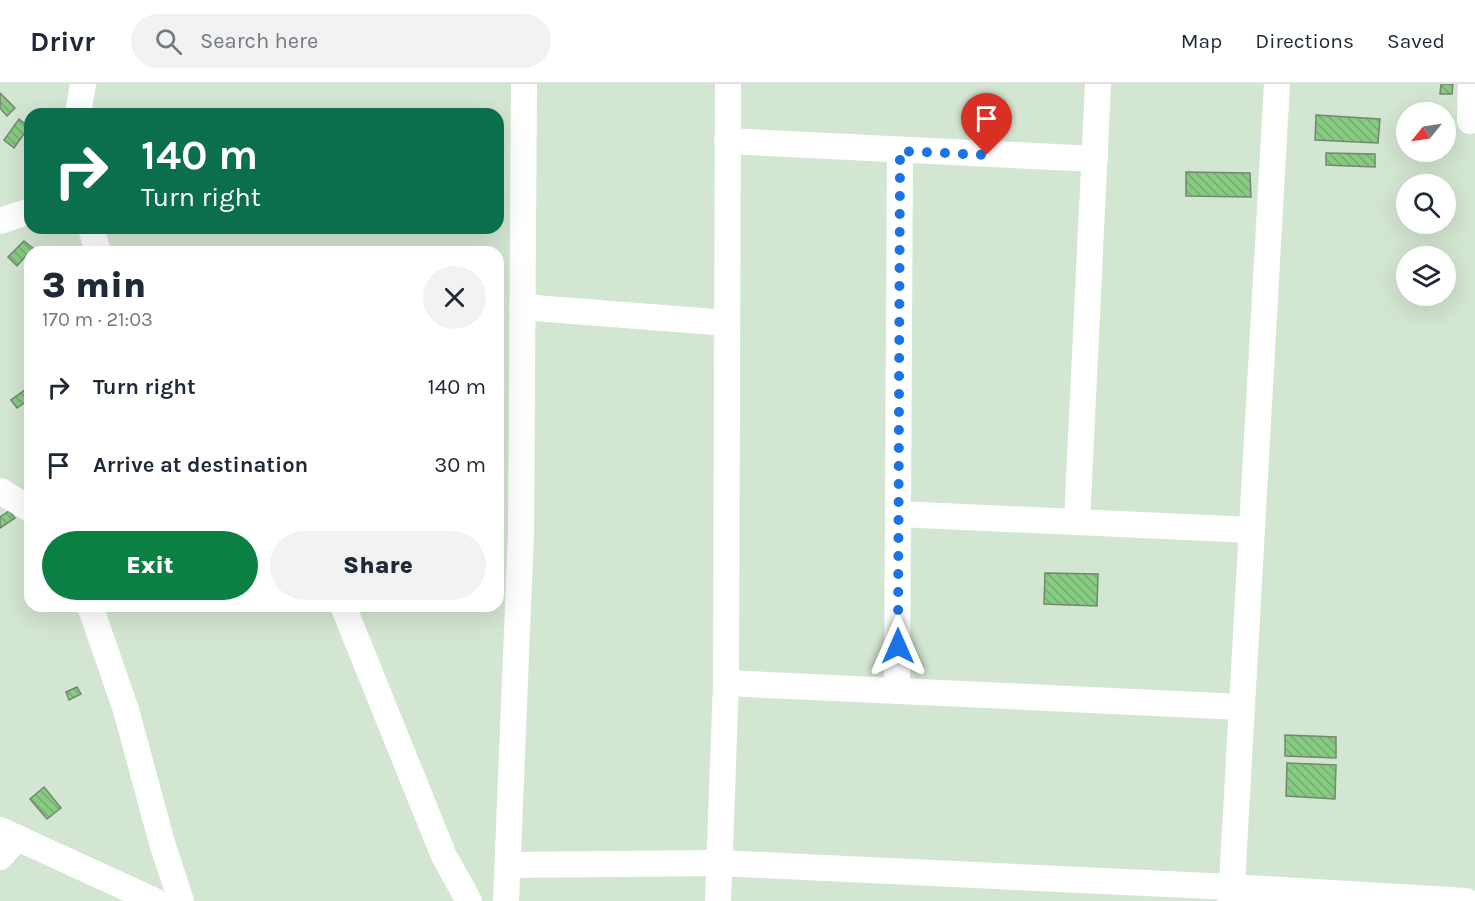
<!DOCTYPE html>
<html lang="en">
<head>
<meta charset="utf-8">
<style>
  body { margin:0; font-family:Karla,sans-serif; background:#f2f2f3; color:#1f2937; height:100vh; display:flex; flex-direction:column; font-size:22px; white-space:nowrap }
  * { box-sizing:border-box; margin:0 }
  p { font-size:20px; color:#747a83 }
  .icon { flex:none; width:33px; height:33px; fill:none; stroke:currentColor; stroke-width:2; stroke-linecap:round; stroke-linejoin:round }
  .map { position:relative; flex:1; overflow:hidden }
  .drawer { position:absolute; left:24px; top:162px; width:480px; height:366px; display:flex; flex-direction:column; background:#fff; border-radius:18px; box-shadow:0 6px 24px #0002 }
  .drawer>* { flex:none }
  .hud { position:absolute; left:24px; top:24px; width:480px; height:126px; border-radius:18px; box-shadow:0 6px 24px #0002; background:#0b6e4f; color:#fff; overflow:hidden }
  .needle { width:39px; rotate:240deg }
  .tools { position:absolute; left:1396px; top:18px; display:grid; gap:12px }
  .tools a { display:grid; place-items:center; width:60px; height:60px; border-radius:50%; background:#fff; box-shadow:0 6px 24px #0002; font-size:30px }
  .pin { position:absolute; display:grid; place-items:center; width:51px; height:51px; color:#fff; margin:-62px -26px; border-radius:50% 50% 50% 0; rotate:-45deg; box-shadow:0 0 6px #0007 }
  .pin .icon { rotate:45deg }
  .me { position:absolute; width:66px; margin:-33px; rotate:0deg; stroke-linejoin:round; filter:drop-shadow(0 0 4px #0008) }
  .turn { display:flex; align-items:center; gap:21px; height:126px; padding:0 18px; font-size:27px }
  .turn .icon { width:78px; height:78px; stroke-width:2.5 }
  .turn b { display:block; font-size:42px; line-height:51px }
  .round { display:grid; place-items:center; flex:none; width:63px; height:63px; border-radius:32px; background:#f2f2f3 }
  .headline { display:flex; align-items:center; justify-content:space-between; height:102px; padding:0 18px }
  h1 { font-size:36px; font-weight:800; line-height:45px }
  .action { display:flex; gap:12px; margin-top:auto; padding:12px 18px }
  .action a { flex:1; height:69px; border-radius:36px; background:#0b8043; color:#fff; font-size:24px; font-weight:800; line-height:69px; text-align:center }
  .action a+a { background:#f2f2f3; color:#1f2937 }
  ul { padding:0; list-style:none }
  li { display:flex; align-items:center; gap:18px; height:78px; padding:0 18px }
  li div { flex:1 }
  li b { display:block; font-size:22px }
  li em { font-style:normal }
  header { display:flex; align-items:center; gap:36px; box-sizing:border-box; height:84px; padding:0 30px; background:#fff; border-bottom:2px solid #e0e1e3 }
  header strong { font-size:28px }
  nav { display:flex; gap:33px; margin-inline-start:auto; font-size:21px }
  .search { width:420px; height:54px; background:#f2f2f3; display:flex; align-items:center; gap:15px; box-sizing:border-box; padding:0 21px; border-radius:33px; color:#747a83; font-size:22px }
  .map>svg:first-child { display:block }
  .building { fill:url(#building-back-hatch); stroke:#758773; stroke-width:1.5 }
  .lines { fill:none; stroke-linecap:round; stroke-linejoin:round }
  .street { stroke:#fff; stroke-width:26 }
  .route { stroke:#1a73e8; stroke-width:10; stroke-dasharray:0 18 }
</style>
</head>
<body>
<header>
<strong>Drivr</strong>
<div class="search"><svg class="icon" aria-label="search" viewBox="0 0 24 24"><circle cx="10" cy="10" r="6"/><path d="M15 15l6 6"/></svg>Search here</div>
<nav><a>Map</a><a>Directions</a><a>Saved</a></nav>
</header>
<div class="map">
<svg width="1475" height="817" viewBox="0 0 1475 817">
  <defs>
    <pattern id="building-back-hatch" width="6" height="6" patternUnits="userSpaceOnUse" patternTransform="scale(1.5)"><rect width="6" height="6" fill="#86cb81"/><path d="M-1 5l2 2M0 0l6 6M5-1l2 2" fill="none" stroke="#72ad6e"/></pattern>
  </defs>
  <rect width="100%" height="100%" fill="#d3e6d1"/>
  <g class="building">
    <path d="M 1441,0 L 1453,0 L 1452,10 L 1440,10 Z"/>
    <path d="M 0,9 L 15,24 L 7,32 L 0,24 Z"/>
    <path d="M 1316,31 L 1380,35 L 1378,59 L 1315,56 Z"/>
    <path d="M 19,35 L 29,43 L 14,64 L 4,56 Z"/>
    <path d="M 1326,69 L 1375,70 L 1375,83 L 1326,81 Z"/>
    <path d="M 1186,88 L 1250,89 L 1251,113 L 1186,112 Z"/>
    <path d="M 24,157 L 33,164 L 17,182 L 8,173 Z"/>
    <path d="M 29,303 L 30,315 L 17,324 L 11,316 Z"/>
    <path d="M 9,427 L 15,434 L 0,444 L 0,433 Z"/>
    <path d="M 1045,489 L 1098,490 L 1097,522 L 1044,520 Z"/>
    <path d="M 77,603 L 81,610 L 69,616 L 66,608 Z"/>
    <path d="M 1285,651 L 1336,653 L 1336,674 L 1285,672 Z"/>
    <path d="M 1287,679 L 1336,681 L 1335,715 L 1286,712 Z"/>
    <path d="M 44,703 L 61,724 L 47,735 L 30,715 Z"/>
  </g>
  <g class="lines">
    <g class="street">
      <path d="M 78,30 L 83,0"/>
      <path d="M 1470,37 L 1471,0"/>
      <path d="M 727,57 L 1095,75"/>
      <path d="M 0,137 L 30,127"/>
      <path d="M 91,144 L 98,168"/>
      <path d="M 522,223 L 727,239"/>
      <path d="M 0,407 L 30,425"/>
      <path d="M 898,430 L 1252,446"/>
      <path d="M 1077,438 L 1098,0"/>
      <path d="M 90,522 L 126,626 L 162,759 L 181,817"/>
      <path d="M 343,522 L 444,772 L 469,817"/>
      <path d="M 726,599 L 1241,623"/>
      <path d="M 897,607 L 900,67"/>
      <path d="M 0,746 L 155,817"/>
      <path d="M 0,773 L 17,754"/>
      <path d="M 508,781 L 718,779 L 1231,803 L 1466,817"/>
      <path d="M 506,817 L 521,449 L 524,0"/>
      <path d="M 718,817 L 726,599 L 728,0"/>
      <path d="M 1231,817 L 1277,0"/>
    </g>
  </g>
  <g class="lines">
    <path class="route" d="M 898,562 L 900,67 L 987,71"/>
  </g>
</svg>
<div class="tools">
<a><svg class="needle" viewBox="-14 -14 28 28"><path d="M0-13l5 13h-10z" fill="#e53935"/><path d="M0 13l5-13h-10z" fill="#747a83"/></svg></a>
<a><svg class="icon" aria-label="search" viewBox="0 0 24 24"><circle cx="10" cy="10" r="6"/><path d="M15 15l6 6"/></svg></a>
<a><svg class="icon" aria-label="layers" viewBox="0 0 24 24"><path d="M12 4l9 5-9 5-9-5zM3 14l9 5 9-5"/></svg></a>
</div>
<div class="pin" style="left:987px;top:71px;background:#d93025"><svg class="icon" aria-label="arrive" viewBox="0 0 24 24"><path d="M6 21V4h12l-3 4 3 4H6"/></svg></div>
<svg class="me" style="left:898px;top:562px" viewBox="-20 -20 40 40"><path d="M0-17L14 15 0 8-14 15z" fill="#1a73e8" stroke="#fff" stroke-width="4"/></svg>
<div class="hud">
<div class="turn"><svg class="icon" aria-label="right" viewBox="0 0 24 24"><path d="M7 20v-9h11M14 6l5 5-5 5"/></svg><div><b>140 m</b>Turn right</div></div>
</div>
<section class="drawer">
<div class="headline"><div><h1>3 min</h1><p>170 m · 21:03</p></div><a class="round"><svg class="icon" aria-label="close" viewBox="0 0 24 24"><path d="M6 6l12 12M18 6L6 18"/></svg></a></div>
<ul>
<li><svg class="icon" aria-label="right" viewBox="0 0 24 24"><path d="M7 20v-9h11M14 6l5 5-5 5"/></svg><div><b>Turn right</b></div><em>140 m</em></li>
<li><svg class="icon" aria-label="arrive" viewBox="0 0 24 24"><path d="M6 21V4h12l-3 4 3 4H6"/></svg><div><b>Arrive at destination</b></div><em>30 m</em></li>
</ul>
<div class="action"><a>Exit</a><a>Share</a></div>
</section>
</div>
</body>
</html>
